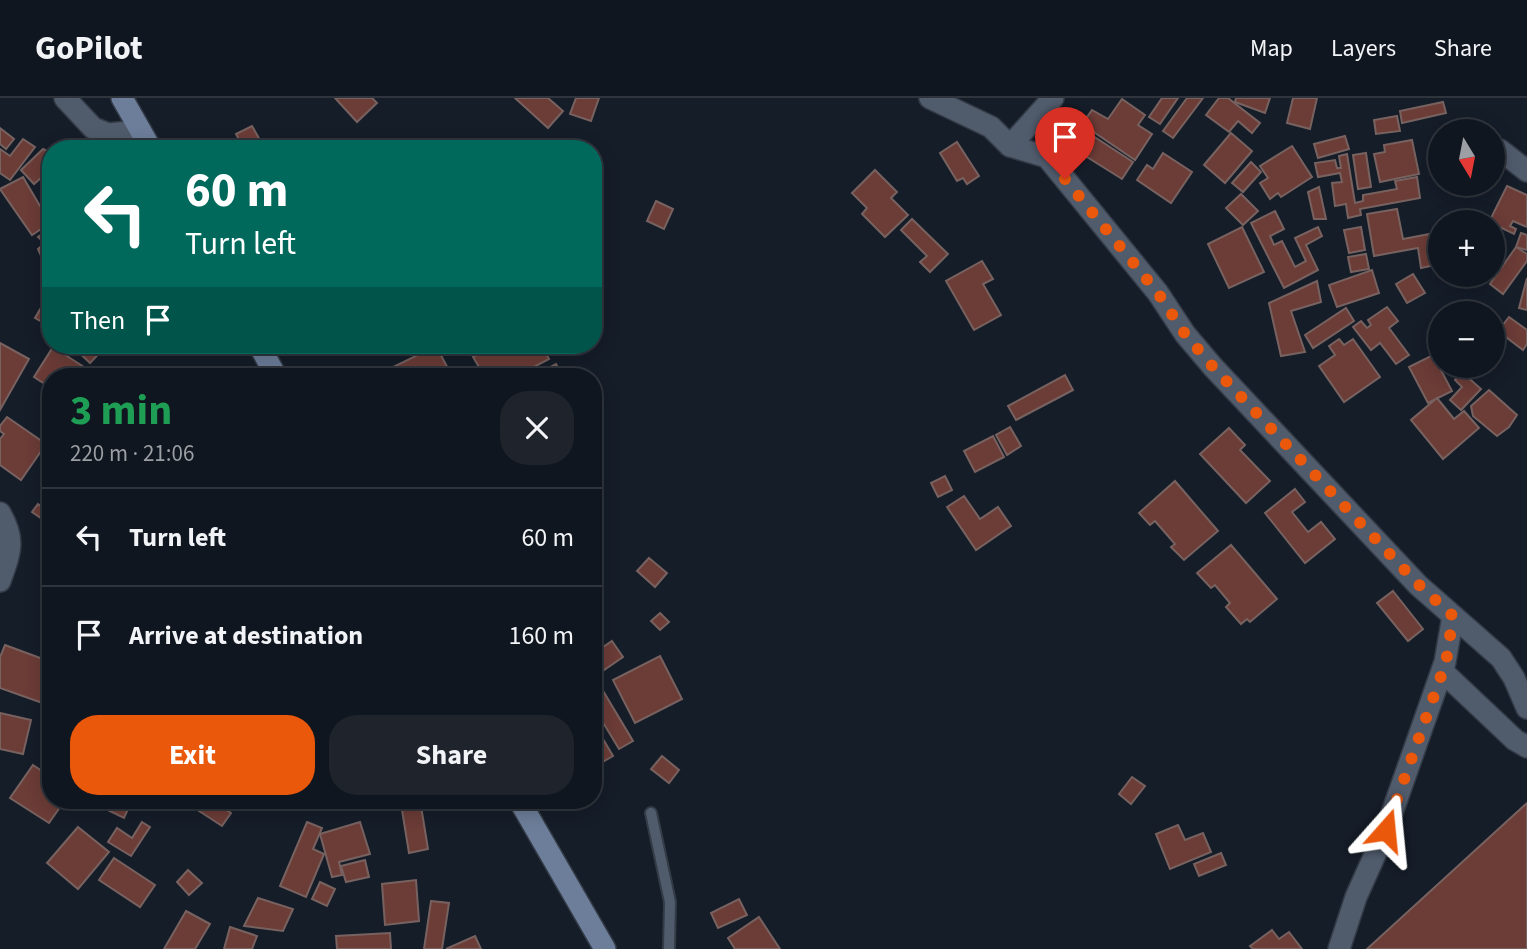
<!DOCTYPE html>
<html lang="en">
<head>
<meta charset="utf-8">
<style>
  body { margin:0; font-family:"Source Sans 3",sans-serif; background:#1e232c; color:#f1f3f6; height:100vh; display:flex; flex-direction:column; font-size:26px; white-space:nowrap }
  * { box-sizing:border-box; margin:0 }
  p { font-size:23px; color:#9c9fa4 }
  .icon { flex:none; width:38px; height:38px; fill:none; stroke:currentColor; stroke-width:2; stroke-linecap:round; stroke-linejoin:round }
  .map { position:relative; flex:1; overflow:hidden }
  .sheet { position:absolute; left:42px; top:270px; width:560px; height:441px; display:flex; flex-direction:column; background:#10161f; border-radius:28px; box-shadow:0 4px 18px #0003,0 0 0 2px #30353d }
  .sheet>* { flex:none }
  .guide { position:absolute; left:42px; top:42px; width:560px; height:214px; border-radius:28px; box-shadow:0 4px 18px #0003,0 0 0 2px #30353d; background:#00695c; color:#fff; overflow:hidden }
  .needle { width:46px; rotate:170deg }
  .tools { position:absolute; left:1428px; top:21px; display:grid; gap:14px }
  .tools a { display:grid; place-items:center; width:77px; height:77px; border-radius:50%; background:#10161f; box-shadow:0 4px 18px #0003,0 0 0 2px #30353d; font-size:35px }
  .pin { position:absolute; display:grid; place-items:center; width:60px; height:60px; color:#fff; margin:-72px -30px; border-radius:50% 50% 50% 0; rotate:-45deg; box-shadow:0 0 7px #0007 }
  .pin .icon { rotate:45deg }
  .me { position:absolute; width:77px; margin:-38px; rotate:18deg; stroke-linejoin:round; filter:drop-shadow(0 0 5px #0008) }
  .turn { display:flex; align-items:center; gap:24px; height:147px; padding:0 28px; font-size:32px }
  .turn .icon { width:91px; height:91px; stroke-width:2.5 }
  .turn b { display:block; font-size:49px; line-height:60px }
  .then { display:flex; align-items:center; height:66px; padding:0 28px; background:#0003; gap:14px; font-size:26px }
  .round { display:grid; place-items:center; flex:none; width:74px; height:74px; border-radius:28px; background:#1e232c }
  .headline { display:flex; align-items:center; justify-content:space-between; height:119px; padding:0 28px }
  h1 { font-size:42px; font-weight:700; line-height:52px; color:#1e9e55 }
  .button { display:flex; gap:14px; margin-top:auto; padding:14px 28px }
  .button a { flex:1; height:80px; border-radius:28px; background:#ea580c; color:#fff; font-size:28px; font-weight:700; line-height:80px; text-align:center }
  .button a+a { background:#1e232c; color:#f1f3f6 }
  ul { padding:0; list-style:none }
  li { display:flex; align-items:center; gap:21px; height:98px; padding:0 28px; border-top:2px solid #30353d }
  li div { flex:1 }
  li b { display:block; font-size:26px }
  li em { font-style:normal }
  header { display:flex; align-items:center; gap:42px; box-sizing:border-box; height:98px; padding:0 35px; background:#10161f; border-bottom:2px solid #30353d }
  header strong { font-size:33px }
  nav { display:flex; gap:38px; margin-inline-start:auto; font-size:24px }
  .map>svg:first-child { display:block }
  .building { fill:#6c3c37; stroke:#776260; stroke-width:2 }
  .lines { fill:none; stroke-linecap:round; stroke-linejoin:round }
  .lane-casing { stroke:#333b46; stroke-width:14 }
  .street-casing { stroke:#333b46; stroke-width:24 }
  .secondary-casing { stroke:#333b46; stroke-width:24 }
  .lane { stroke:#505b6c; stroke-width:10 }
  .street { stroke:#505b6c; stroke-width:21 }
  .secondary { stroke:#6d7e9a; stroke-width:21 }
  .route { stroke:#ea580c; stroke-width:12; stroke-dasharray:0 21.6 }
</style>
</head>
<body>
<header>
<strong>GoPilot</strong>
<nav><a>Map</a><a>Layers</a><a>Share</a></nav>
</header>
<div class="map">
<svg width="1527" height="851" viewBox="0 0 1527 851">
  <rect width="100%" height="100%" fill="#151d29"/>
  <g class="building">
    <path d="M 335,0 L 372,0 L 377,5 L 357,24 Z"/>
    <path d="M 515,0 L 548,0 L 563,13 L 548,30 Z"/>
    <path d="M 576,0 L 599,0 L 591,23 L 570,16 Z"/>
    <path d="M 1162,0 L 1178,0 L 1160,26 L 1149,19 Z"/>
    <path d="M 1187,0 L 1203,0 L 1173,40 L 1163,33 Z"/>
    <path d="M 1219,0 L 1228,0 L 1260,25 L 1252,35 L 1238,23 L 1229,34 L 1206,17 Z"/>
    <path d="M 1236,0 L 1270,0 L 1265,15 L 1235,4 Z"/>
    <path d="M 1293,0 L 1317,0 L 1310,31 L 1287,25 Z"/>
    <path d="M 1122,1 L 1145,17 L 1138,27 L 1152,36 L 1135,62 L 1082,26 L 1092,12 L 1108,21 Z"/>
    <path d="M 1443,4 L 1446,15 L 1402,25 L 1400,13 Z"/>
    <path d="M 1397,18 L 1400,33 L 1376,36 L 1374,22 Z"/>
    <path d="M 252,28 L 265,51 L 244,51 L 236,36 Z"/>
    <path d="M 0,30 L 14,41 L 6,51 L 0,46 Z"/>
    <path d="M 1231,35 L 1252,53 L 1225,85 L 1204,67 Z"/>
    <path d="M 1090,36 L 1133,64 L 1122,81 L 1079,54 Z"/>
    <path d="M 1345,38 L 1349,51 L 1318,60 L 1314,46 Z"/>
    <path d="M 23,41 L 35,49 L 10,82 L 0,75 L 0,51 L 10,58 Z"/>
    <path d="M 1412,42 L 1419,76 L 1380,84 L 1374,56 L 1385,54 L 1384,47 Z"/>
    <path d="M 957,44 L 979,78 L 967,86 L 963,80 L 957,83 L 940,55 Z"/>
    <path d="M 1292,48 L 1312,79 L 1281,99 L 1278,95 L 1270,101 L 1260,85 L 1268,80 L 1260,68 Z"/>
    <path d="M 43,51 L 51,55 L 51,71 L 34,86 L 21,72 Z"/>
    <path d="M 1163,55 L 1192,74 L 1171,105 L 1137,82 L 1147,67 L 1153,71 Z"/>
    <path d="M 1366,55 L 1371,89 L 1358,91 L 1353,57 Z"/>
    <path d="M 1347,56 L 1355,105 L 1363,103 L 1363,97 L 1397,91 L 1395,83 L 1417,79 L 1420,100 L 1360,111 L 1361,117 L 1348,120 L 1346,106 L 1335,108 L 1332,85 L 1342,84 L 1340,75 L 1318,79 L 1315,65 L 1335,62 L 1337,70 L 1341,70 L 1339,58 Z"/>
    <path d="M 1251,64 L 1261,74 L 1243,94 L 1232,85 Z"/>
    <path d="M 875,72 L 897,94 L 891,100 L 908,117 L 885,139 L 862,116 L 867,110 L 852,95 Z"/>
    <path d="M 23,79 L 50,125 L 32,137 L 0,91 Z"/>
    <path d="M 1507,88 L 1527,97 L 1527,129 L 1513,123 L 1510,128 L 1516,131 L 1514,136 L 1489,124 Z"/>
    <path d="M 1319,89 L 1326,121 L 1314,121 L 1308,94 Z"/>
    <path d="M 1241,96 L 1258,113 L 1243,127 L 1226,110 Z"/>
    <path d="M 656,103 L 673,111 L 664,131 L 647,123 Z"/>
    <path d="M 1397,111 L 1403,141 L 1440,134 L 1440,166 L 1421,170 L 1418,150 L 1374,158 L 1367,116 Z"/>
    <path d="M 1275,113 L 1284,131 L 1270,138 L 1274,147 L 1282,143 L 1295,169 L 1306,163 L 1295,140 L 1318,129 L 1322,138 L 1306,147 L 1318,172 L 1284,190 L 1251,125 Z"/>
    <path d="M 912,121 L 948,156 L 930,174 L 920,164 L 927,158 L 901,132 Z"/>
    <path d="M 51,129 L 51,170 L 47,171 L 38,151 L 45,145 L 38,139 Z"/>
    <path d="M 1242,129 L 1264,174 L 1229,190 L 1208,146 Z"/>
    <path d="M 1361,129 L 1365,152 L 1349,155 L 1344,132 Z"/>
    <path d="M 1521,135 L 1527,137 L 1527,152 L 1516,149 Z"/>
    <path d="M 1516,149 L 1527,156 L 1527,163 L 1503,196 L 1490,186 Z"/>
    <path d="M 1366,156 L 1369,171 L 1351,174 L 1348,159 Z"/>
    <path d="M 982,163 L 993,181 L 983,186 L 1001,217 L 974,232 L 946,183 Z"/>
    <path d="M 1372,172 L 1379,195 L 1337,209 L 1329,187 Z"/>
    <path d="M 1413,176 L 1425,195 L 1407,205 L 1396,186 Z"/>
    <path d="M 1527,180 L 1527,212 L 1519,210 Z"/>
    <path d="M 1317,183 L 1321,204 L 1291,213 L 1305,254 L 1281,258 L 1269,205 Z"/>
    <path d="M 51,193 L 51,229 L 35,220 Z"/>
    <path d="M 1387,209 L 1398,223 L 1389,230 L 1409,257 L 1396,266 L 1380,245 L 1371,252 L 1353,229 L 1361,223 L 1367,230 L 1371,227 L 1368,222 Z"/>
    <path d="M 1346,210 L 1354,223 L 1313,250 L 1305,237 Z"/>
    <path d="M 1509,219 L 1527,232 L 1527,246 L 1523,252 L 1498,233 Z"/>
    <path d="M 1339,241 L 1344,247 L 1353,241 L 1380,279 L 1344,304 L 1319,268 L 1335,257 L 1329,248 Z"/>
    <path d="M 0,245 L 29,261 L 0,312 Z"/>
    <path d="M 71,247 L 107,247 L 90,265 Z"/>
    <path d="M 482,247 L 542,247 L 549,261 L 522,275 L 524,278 L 463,278 L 479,269 L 473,259 L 485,253 Z"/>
    <path d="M 436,248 L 452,278 L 375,278 Z"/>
    <path d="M 53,249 L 84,269 L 79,278 L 51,278 L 51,290 L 34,279 Z"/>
    <path d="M 1433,257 L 1452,293 L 1428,305 L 1409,269 Z"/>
    <path d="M 556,266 L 562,278 L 533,278 Z"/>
    <path d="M 1462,274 L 1481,291 L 1461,312 L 1450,302 L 1462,289 L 1455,282 Z"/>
    <path d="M 1065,277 L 1073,292 L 1016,322 L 1008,308 Z"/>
    <path d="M 1489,292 L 1517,317 L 1509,329 L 1497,338 L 1473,318 L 1471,308 Z"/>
    <path d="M 1437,300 L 1454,321 L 1464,313 L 1479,330 L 1443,361 L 1411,322 Z"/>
    <path d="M 7,319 L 46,346 L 21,382 L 0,367 L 0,341 L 4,336 L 0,333 L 0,328 Z"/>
    <path d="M 1010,329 L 1021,348 L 1007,357 L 996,337 Z"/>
    <path d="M 1229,330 L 1245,347 L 1240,352 L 1270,383 L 1246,405 L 1200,356 Z"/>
    <path d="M 993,338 L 1004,359 L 975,374 L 964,353 Z"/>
    <path d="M 945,378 L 952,392 L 938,399 L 931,385 Z"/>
    <path d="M 1175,383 L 1218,433 L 1184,462 L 1171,449 L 1175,446 L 1155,423 L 1150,427 L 1139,415 Z"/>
    <path d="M 1295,391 L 1305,404 L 1292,414 L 1308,434 L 1321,424 L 1335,441 L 1305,465 L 1265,415 Z"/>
    <path d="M 964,398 L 980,421 L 998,409 L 1011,428 L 976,452 L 947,409 Z"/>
    <path d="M 38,406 L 44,411 L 48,406 L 51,408 L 51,416 L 45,423 L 32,414 Z"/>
    <path d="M 1231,447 L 1277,501 L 1250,524 L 1247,521 L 1241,526 L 1226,509 L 1230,505 L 1215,487 L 1211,490 L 1197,475 Z"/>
    <path d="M 649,460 L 667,475 L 655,489 L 637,473 Z"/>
    <path d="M 1393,493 L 1423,531 L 1408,543 L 1377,505 Z"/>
    <path d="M 660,515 L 669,524 L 660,532 L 651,523 Z"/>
    <path d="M 612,543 L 623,559 L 604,572 L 593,556 Z"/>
    <path d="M 5,547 L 51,564 L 51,608 L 0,590 L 0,559 Z"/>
    <path d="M 660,558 L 682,601 L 635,625 L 613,582 Z"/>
    <path d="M 593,576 L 633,643 L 619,651 L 593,608 Z"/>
    <path d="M 0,615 L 31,622 L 23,656 L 0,651 Z"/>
    <path d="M 593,624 L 613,658 L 594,669 L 593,667 Z"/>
    <path d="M 662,658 L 679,672 L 669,685 L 651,671 Z"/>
    <path d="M 33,667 L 51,679 L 51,702 L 65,702 L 49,725 L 10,700 Z"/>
    <path d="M 1132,679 L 1145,688 L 1131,706 L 1119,696 Z"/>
    <path d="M 87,702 L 132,702 L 124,720 Z"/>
    <path d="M 198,702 L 210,702 L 231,715 L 222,728 L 193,709 Z"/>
    <path d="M 1527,705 L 1527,851 L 1367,851 Z"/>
    <path d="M 421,708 L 428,751 L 409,755 L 402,712 Z"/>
    <path d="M 142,724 L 150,729 L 131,758 L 108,744 L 117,730 L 132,740 Z"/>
    <path d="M 307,724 L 322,730 L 313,751 L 324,756 L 306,799 L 280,788 Z"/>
    <path d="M 360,724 L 370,756 L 339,764 L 342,777 L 332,779 L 320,736 Z"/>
    <path d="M 1178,727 L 1185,742 L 1203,735 L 1211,754 L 1170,771 L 1156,736 Z"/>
    <path d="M 78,729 L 109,754 L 78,791 L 47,765 Z"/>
    <path d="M 1221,755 L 1226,767 L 1199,778 L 1194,766 Z"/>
    <path d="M 114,760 L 155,787 L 140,809 L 99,782 Z"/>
    <path d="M 365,762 L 369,779 L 346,784 L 341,768 Z"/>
    <path d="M 188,772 L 202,785 L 189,797 L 177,784 Z"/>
    <path d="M 416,782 L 419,823 L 385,827 L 382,786 Z"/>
    <path d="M 320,784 L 335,791 L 327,808 L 312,801 Z"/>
    <path d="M 258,800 L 293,811 L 283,833 L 244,828 Z"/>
    <path d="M 739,801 L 747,817 L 718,830 L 711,815 Z"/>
    <path d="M 431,803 L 449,805 L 442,851 L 424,851 Z"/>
    <path d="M 186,813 L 210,826 L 195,851 L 164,851 Z"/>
    <path d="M 759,819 L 780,851 L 735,851 L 728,840 Z"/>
    <path d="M 230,829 L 257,838 L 252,851 L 224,851 Z"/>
    <path d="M 1272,832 L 1279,841 L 1289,834 L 1302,851 L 1253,851 L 1250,848 Z"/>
    <path d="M 390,835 L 391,851 L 337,851 L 336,838 Z"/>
    <path d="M 475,838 L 481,851 L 446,851 Z"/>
  </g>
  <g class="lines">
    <g class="lane-casing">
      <path id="lane" d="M 651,715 L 670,804 L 669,851"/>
    </g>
    <g class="street-casing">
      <g id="street">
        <path d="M 65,0 L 93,30 L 108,36 L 140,33"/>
        <path d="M 930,0 L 991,29 L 1010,48 L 1047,59 L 1158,195 L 1185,236 L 1213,269 L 1418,487 L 1501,560 L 1514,580 L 1527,610"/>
        <path d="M 1010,48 L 1053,0"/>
        <path d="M 1500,52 L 1527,73"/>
        <path d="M 0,415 C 16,443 10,454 0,483"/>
        <path d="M 1442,573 L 1515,642 L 1527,649"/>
        <path d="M 1339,851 L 1356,799 L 1386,732 L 1445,564 L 1453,518"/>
      </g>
    </g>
    <g class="secondary-casing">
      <g id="secondary">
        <path d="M 122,0 L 151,51"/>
        <path d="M 259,247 L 276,278"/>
        <path d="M 519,702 L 605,851"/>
      </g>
    </g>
    <use href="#lane" class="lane"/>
    <use href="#street" class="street"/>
    <use href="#secondary" class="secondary"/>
  </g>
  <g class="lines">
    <path class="route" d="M 1065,81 L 1158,195 L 1185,236 L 1213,269 L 1418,486 L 1453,518 L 1446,564 L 1386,732"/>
  </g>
</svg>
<div class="tools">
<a><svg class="needle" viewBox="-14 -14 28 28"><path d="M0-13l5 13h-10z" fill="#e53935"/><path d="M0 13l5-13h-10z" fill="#9c9fa4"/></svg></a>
<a>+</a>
<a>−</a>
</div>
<div class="pin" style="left:1065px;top:81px;background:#d93025"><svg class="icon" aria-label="arrive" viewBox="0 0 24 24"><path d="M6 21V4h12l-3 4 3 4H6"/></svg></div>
<svg class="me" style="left:1386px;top:732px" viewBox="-20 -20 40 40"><path d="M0-17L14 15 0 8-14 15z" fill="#ea580c" stroke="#fff" stroke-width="4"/></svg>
<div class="guide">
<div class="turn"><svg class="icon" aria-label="left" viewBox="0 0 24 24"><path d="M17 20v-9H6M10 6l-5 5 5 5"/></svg><div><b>60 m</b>Turn left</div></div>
<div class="then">Then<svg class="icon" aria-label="arrive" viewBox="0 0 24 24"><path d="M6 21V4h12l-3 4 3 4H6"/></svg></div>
</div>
<section class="sheet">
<div class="headline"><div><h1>3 min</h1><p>220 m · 21:06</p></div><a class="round"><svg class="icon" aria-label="close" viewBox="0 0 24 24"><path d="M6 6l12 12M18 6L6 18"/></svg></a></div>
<ul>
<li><svg class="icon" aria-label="left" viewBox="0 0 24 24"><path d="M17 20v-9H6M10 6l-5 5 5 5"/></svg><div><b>Turn left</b></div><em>60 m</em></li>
<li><svg class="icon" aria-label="arrive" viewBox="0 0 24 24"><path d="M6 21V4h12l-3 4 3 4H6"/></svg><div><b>Arrive at destination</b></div><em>160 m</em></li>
</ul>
<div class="button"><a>Exit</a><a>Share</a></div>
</section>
</div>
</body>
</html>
